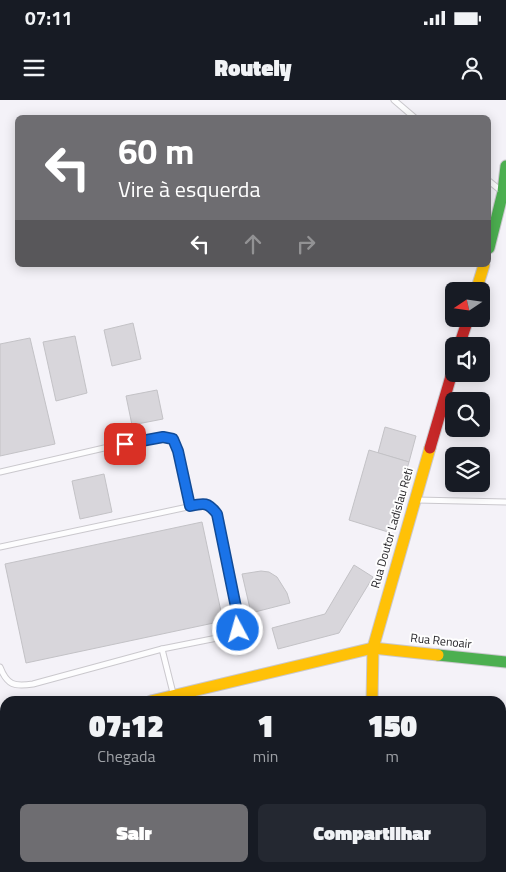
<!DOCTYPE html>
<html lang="pt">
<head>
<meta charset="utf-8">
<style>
  body { margin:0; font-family:"Titillium Web",sans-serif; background:#242831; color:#f1f3f6; height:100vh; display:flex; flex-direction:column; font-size:19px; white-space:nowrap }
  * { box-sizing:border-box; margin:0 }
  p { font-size:16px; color:#9ea1a6 }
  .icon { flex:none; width:28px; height:28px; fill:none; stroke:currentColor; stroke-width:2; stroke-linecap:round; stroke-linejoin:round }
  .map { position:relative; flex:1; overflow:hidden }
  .details { position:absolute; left:0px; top:596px; width:506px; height:176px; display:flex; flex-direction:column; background:#171b24; border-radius:15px 15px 0 0; box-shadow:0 2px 12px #0003 }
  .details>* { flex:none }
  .hud { position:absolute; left:15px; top:15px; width:476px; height:152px; border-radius:8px; box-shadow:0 2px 12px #0003; background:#6e6d71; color:#fff; overflow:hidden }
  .needle { width:32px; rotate:257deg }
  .buttons { position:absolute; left:445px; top:182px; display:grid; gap:10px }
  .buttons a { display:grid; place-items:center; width:45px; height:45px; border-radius:8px; background:#171b24; box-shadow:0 2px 12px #0003; font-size:25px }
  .pin { position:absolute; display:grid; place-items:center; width:42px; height:42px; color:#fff; margin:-21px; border-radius:10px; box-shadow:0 2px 8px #0006 }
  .me { position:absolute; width:55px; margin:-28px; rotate:354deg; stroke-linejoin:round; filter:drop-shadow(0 0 4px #0008) }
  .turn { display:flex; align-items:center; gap:18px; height:105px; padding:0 20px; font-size:22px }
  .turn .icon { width:65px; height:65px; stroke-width:2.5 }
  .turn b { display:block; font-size:35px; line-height:42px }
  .lanes { display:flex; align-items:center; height:48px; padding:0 20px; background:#0003; justify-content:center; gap:25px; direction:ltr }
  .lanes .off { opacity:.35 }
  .eta { display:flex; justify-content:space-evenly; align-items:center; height:85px; text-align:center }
  .eta b { font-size:30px; font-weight:800; line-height:35px }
  .button { display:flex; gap:10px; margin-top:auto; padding:10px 20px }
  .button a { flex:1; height:58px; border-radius:8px; background:#6e6d71; color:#fff; font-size:20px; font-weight:800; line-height:58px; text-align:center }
  .button a+a { background:#242831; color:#f1f3f6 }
  .status { display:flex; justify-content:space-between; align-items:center; height:35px; padding:0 25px; background:#171b24; direction:ltr }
  .status svg { height:14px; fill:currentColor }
  header { display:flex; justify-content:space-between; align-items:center; height:65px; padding:0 20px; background:#171b24; font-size:22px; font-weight:800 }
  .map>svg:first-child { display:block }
  .building { fill:#d8d6db; stroke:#c3c2c6 }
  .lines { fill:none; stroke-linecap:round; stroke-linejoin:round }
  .lane-casing { stroke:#cac8cd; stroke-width:7 }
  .street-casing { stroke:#cac8cd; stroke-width:12 }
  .fast-casing { stroke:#cac8cd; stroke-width:13 }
  .slow-casing { stroke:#cac8cd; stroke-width:13 }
  .jam-casing { stroke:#cac8cd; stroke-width:13 }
  .lane { stroke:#fdfdfe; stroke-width:5 }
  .street { stroke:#fdfdfe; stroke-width:10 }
  .fast { stroke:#4caf50; stroke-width:11 }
  .slow { stroke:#ffc107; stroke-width:11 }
  .jam { stroke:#c62828; stroke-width:11 }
  .route-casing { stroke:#114b97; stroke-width:12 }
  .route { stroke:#1a73e8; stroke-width:9 }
  .labels { text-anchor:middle; stroke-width:4; stroke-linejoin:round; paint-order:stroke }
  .street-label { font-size:12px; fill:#262529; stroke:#fefefe }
</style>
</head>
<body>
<div class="status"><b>07:11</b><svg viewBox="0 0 49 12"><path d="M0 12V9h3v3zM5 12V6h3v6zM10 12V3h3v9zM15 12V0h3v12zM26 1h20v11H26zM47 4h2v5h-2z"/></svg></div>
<header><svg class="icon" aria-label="menu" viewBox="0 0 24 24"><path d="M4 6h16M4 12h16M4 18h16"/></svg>Routely<svg class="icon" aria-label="person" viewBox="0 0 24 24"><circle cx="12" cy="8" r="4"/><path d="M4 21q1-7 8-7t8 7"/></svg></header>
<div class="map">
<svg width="506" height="772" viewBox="0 0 506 772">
  <rect width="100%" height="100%" fill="#f4f2f8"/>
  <g class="building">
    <path d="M 133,223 L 141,259 L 112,266 L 104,230 Z"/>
    <path d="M 75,236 L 87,293 L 56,301 L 43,242 Z"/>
    <path d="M 30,238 L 55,344 L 0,356 L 0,244 Z"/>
    <path d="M 157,290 L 163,319 L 132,325 L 126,296 Z"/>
    <path d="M 385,327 L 416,336 L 409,362 L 378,353 Z"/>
    <path d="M 369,350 L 409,362 L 388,432 L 349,420 Z"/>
    <path d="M 104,374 L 112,412 L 80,419 L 72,381 Z"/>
    <path d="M 202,422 L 223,521 L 26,563 L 5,464 Z"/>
    <path d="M 354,465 L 373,477 L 339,533 L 278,549 L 272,528 L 325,514 Z"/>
    <path d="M 261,471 L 269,472 L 277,477 L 287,493 L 290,503 L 251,513 L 242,474 Z"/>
  </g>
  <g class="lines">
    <g class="lane-casing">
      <g id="lane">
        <path d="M 394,0 L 415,18"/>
        <path d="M 489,81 L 500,90"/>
        <path d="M 0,372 L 143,339 C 153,338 163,336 173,339 L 178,351 L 190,406"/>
        <path d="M 417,400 L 506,402"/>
        <path d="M 0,447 L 202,404 L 211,406 L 217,414 L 239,522 C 238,530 236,533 227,536 L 162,549"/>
        <path d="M 0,567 C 7,585 14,587 33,584 L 162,549 L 173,593"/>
      </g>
    </g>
    <g class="street-casing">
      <g id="street">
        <path d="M 0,639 L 5,638"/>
        <path d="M 448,768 L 457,772"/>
      </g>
    </g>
    <g class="fast-casing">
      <g id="fast">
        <path d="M 489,148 L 503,92 L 506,66"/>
        <path d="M 438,555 L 506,562"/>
        <path d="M 400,768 L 400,772"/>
      </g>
    </g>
    <g class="slow-casing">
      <g id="slow">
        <path d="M 476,191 L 484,165"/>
        <path d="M 151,601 L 373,548 L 438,555"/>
        <path d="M 372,601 L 373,548 L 430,348"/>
      </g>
    </g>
    <g class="jam-casing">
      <g id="jam">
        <path d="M 459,246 L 468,219"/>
        <path d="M 430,348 L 454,266"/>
      </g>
    </g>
    <use href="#lane" class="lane"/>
    <use href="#street" class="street"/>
    <use href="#fast" class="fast"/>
    <use href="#slow" class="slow"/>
    <use href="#jam" class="jam"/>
  </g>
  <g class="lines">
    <g class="route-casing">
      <path id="route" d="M 125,344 L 163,337 L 173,339 L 178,351 L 190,406 C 204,403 208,402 217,414 L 239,522 L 238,530"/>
    </g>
    <use href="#route" class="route"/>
  </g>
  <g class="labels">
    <g class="street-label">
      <text transform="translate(392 428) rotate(-74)" y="4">Rua Doutor Ladislau Reti</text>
      <text transform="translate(441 541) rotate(6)" y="4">Rua Renoair</text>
    </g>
  </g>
</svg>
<div class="buttons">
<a><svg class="needle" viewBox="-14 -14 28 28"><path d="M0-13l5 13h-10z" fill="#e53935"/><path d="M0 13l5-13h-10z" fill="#9ea1a6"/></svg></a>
<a><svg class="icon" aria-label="sound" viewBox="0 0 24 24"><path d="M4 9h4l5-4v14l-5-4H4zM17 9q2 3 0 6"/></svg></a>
<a><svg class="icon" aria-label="search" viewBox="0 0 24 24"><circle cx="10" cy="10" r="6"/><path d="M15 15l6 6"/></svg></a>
<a><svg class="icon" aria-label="layers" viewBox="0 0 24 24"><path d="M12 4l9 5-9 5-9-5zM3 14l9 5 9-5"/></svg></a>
</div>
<div class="pin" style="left:125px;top:344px;background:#d93025"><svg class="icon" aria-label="arrive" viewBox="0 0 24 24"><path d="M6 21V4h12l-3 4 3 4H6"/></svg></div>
<svg class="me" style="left:238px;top:530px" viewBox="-20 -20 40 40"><circle r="17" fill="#1a73e8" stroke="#fff" stroke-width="3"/><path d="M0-11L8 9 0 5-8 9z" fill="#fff"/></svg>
<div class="hud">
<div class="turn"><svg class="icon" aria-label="left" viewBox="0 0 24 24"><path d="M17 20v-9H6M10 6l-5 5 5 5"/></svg><div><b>60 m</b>Vire à esquerda</div></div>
<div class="lanes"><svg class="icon" aria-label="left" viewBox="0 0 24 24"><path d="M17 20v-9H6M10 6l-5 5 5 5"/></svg><svg class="icon off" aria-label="ahead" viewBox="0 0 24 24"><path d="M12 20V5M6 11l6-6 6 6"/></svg><svg class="icon off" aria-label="right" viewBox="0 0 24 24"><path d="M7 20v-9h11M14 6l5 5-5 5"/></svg></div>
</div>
<section class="details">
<div class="eta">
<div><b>07:12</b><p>Chegada</p></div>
<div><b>1</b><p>min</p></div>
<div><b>150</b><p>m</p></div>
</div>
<div class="button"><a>Sair</a><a>Compartilhar</a></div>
</section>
</div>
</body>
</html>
